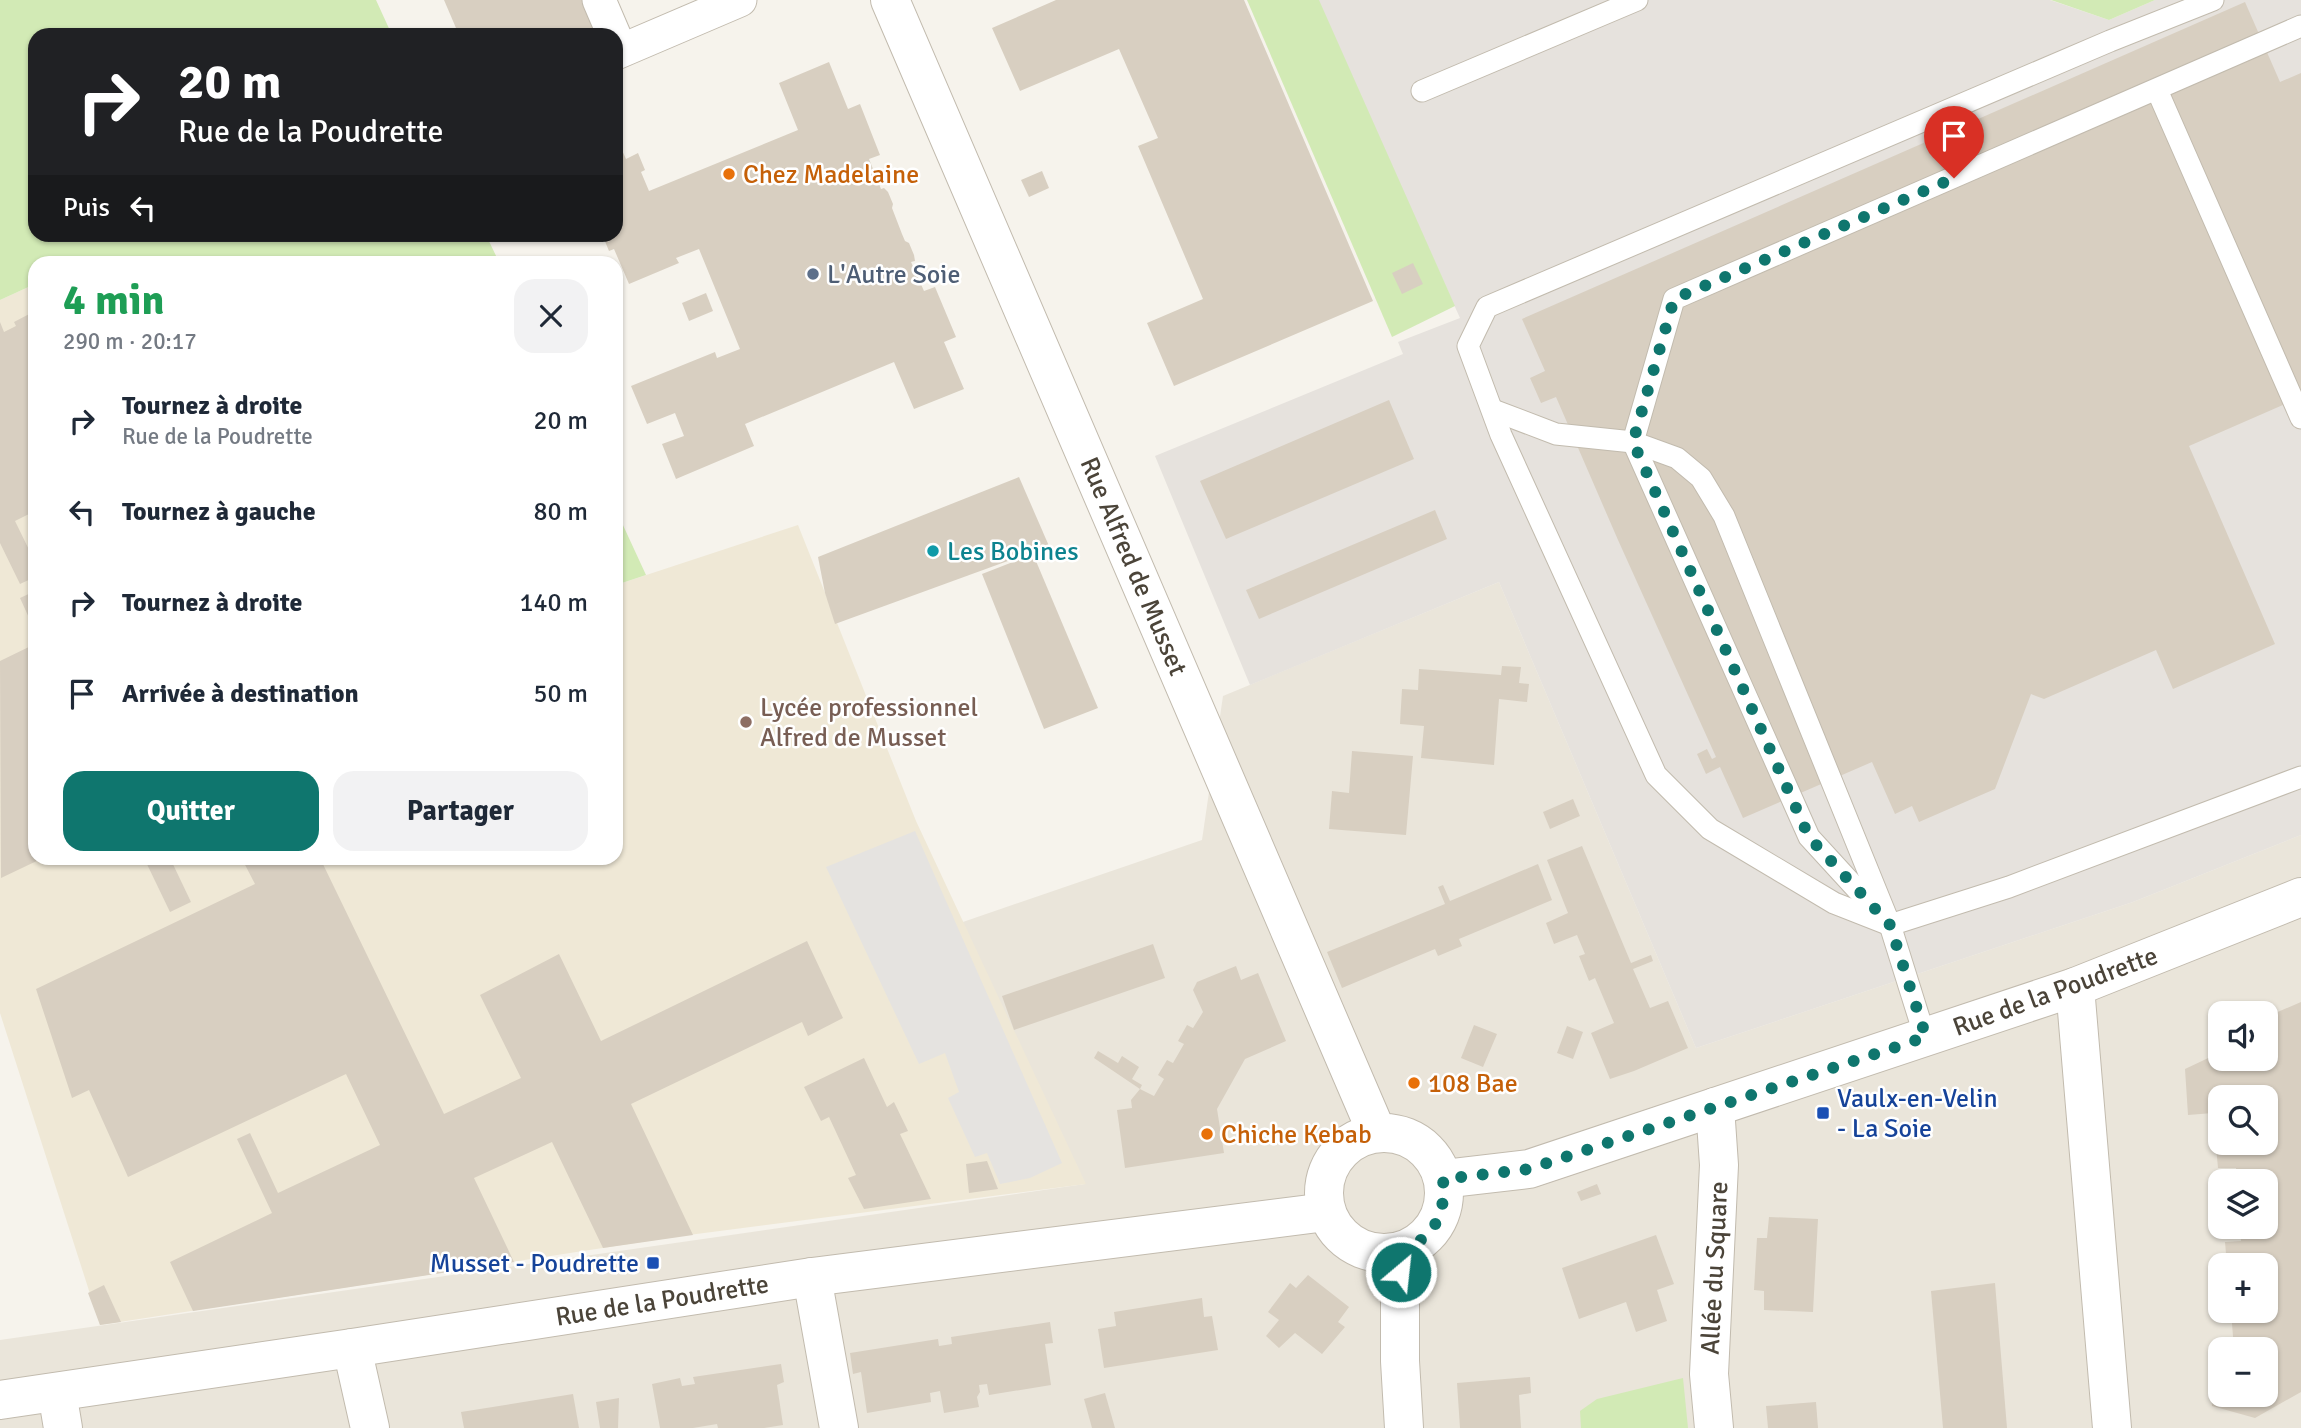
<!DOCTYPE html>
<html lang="fr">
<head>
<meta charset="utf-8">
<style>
  body { margin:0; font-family:Signika,sans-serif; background:#f2f2f3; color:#1f2937; height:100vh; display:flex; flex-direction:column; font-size:26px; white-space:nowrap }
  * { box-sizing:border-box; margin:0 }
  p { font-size:23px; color:#747a83 }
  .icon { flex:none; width:38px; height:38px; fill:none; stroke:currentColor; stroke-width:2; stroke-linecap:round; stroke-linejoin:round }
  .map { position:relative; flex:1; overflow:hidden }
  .sheet { position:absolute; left:28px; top:256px; width:595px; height:609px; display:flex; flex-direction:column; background:#fff; border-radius:21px; box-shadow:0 2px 5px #0004 }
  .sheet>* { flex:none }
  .banner { position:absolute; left:28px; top:28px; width:595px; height:214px; border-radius:21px; box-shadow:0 2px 5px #0004; background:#202124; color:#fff; overflow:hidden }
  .buttons { position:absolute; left:2208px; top:1001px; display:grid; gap:14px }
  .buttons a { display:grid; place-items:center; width:70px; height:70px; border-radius:14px; background:#fff; box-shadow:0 2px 5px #0004; font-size:35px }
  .pin { position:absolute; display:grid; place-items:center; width:60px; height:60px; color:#fff; margin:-72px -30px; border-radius:50% 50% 50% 0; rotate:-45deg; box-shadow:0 0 7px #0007 }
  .pin .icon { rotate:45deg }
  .me { position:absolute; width:77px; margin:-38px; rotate:28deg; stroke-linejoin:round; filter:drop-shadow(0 0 5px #0008) }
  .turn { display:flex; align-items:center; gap:24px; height:147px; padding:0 35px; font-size:32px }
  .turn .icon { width:91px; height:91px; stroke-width:2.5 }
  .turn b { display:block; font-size:49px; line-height:60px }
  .then { display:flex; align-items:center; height:66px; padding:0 35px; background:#0003; gap:14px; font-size:26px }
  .round { display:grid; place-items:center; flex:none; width:74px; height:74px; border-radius:21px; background:#f2f2f3 }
  .summary { display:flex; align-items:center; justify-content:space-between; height:119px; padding:0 35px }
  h1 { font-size:42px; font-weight:700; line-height:52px; color:#1e9e55 }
  .primary-button { display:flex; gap:14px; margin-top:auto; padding:14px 35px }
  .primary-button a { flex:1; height:80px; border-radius:21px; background:#0f766e; color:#fff; font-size:28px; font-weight:700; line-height:80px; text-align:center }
  .primary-button a+a { background:#f2f2f3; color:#1f2937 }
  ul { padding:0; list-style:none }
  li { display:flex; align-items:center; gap:21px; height:91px; padding:0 35px }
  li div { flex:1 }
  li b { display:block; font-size:26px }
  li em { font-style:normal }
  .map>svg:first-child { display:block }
  .residential { fill:#eae5da; fill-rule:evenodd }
  .industrial { fill:#e6e2dd }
  .education { fill:#efe8d6 }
  .green { fill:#d2eab5 }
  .parking { fill:#e5e3e0 }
  .building { fill:#d8cfc1; fill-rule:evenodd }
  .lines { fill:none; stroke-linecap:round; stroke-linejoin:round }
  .service-casing { stroke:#c2bbae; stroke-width:23 }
  .pedestrian-casing { stroke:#c2bbae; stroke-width:35 }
  .minor-casing { stroke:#c2bbae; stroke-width:40 }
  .service { stroke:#fff; stroke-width:21 }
  .pedestrian { stroke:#fff; stroke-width:33 }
  .minor { stroke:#fff; stroke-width:38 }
  .route { stroke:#0f766e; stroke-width:12; stroke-dasharray:0 21.6 }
  .food-dot { fill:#e8710a; stroke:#fff; stroke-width:2.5 }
  .service-dot { fill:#5c6f8a; stroke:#fff; stroke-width:2.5 }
  .culture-dot { fill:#0f9aa8; stroke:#fff; stroke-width:2.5 }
  .education-dot { fill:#8d6e63; stroke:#fff; stroke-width:2.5 }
  .transit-dot { fill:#1a4fb4; stroke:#fff; stroke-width:2.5 }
  .labels { text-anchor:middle; stroke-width:5; stroke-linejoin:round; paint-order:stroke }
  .food-label { font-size:26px; fill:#c56008; stroke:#fff; text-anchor:start }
  .service-label { font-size:26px; fill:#4e5e75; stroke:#fff; text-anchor:start }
  .culture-label { font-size:26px; fill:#0d838f; stroke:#fff; text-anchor:start }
  .street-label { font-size:26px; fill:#4b4439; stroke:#fff }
  .education-label { font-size:26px; fill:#785e54; stroke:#fff; text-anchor:start }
  .transit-label { font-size:26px; fill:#164399; stroke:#fff; text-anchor:start }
</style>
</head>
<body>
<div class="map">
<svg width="2301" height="1428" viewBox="0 0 2301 1428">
  <rect width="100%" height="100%" fill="#f6f3ec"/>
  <path class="residential" d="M 1499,582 L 1696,1048 L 2133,902 L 2301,835 L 2301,1428 L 0,1428 L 0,1340 L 1085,1184 L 960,923 L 1202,840 L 1223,696 ZM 2221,1013 L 2266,1013 L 2266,1059 L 2221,1059 ZM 2221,1097 L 2266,1097 L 2266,1143 L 2221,1143 ZM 2221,1181 L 2266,1181 L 2266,1227 L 2221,1227 ZM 2221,1265 L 2266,1265 L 2266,1311 L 2221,1311 ZM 2221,1349 L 2266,1349 L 2266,1395 L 2221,1395 Z"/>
  <path class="industrial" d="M 1317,0 L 2050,0 L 2109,20 L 2155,0 L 2301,0 L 2301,835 L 2133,902 L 1696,1048 L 1499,582 L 1250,685 L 1155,456 L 1403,354 L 1398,342 L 1460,318 Z"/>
  <path class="education" d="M 35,284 L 35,858 L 616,858 L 616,585 L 798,525 L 916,821 L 1086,1184 L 681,1236 L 100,1325 L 0,1013 L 0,300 Z"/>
  <g class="green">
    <path d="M 0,0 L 376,0 L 392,35 L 35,35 L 35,234 L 486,235 L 499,262 L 35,262 L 35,284 L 0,300 Z"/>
    <path d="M 1247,0 L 1319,0 L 1455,306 L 1392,337 Z"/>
    <path d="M 2051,0 L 2155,0 L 2109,20 Z"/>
    <path d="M 616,510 L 646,575 L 616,585 Z"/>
    <path d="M 1683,1378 L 1688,1428 L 1581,1428 L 1580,1411 L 1597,1399 Z"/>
  </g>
  <path class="parking" d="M 915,831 L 1062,1163 L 1030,1178 L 1000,1184 L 987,1153 L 975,1157 L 948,1098 L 959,1092 L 945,1053 L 919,1064 L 826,867 Z"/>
  <g class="building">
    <path d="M 444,0 L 589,0 L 603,35 L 459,35 Z"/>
    <path d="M 1056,0 L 1244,0 L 1373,301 L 1174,386 L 1147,323 L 1203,299 L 1138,146 L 1158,138 L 1119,49 L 1020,91 L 992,28 Z"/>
    <path d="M 2245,2 L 2280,82 L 2301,73 L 2301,397 L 2189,446 L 2275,644 L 2173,689 L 2156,650 L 2044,699 L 2031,694 L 1995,789 L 1919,822 L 1912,806 L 1895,814 L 1872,762 L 1743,818 L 1720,767 L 1706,774 L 1697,754 L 1707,749 L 1712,759 L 1716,757 L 1618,540 L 1556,397 L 1541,403 L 1530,378 L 1545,371 L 1522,319 Z"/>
    <path d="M 829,62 L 848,109 L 860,104 L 880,155 L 869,159 L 881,189 L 884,188 L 888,192 L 893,204 L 892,208 L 902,234 L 905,241 L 909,243 L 914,255 L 915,261 L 911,262 L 924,291 L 935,287 L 956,337 L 944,342 L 964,389 L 914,409 L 894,362 L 745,424 L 754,446 L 676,479 L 662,444 L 684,436 L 675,413 L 647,424 L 631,386 L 715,352 L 717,358 L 740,349 L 699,249 L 676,258 L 679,263 L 629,284 L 614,249 L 609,251 L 602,234 L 616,234 L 616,145 L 621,148 L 626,159 L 638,153 L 645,170 L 641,172 L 649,191 L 798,130 L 779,83 Z"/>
    <path d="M 1042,171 L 1049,188 L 1029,197 L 1021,180 Z"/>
    <path d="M 1413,263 L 1423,284 L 1402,294 L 1392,273 Z"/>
    <path d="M 706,293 L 713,311 L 689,321 L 682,303 Z"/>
    <path d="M 35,311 L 35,511 L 15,521 L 35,562 L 35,577 L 20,584 L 0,543 L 0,322 L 4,332 L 16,326 L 14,322 Z"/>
    <path d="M 1389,400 L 1414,459 L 1226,539 L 1200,481 Z"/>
    <path d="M 1019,477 L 1049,546 L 835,624 L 825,593 L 818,557 Z"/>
    <path d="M 1435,510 L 1447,539 L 1259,619 L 1246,590 Z"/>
    <path d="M 1033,554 L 1098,708 L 1044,729 L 982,574 Z"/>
    <path d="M 35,591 L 35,631 L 20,598 Z"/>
    <path d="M 35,644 L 35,858 L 43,858 L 1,878 L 0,661 Z"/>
    <path d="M 1502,666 L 1521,667 L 1519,683 L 1529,684 L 1527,702 L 1499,699 L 1494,765 L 1421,758 L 1424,726 L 1400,724 L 1402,689 L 1418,690 L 1419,669 L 1501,675 Z"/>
    <path d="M 1352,751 L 1413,756 L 1406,835 L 1329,829 L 1332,791 L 1349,793 Z"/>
    <path d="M 1573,799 L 1580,816 L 1550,829 L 1543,812 Z"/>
    <path d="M 1582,846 L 1631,963 L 1651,955 L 1653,961 L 1633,969 L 1650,1008 L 1668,1001 L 1688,1048 L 1634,1071 L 1610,1079 L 1591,1033 L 1614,1023 L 1595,978 L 1589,981 L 1579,956 L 1585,954 L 1577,935 L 1554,944 L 1546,923 L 1568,913 L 1547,860 Z"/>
    <path d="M 144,858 L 170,858 L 191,902 L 170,912 Z"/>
    <path d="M 250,858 L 320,858 L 444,1114 L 521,1078 L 480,995 L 559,954 L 601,1041 L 807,941 L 843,1018 L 808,1036 L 802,1022 L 631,1104 L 693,1235 L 603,1248 L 552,1142 L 474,1178 L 514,1262 L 193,1311 L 170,1262 L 272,1213 L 237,1139 L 250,1133 L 278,1193 L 380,1145 L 346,1074 L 128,1177 L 89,1090 L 72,1098 L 36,989 L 255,884 L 243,861 Z"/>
    <path d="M 1538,864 L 1552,900 L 1459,939 L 1462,946 L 1438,956 L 1435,949 L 1342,988 L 1327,952 L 1445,904 L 1438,887 L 1443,885 L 1450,901 Z"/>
    <path d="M 1153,944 L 1165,978 L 1014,1030 L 1002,996 Z"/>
    <path d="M 1236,966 L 1241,980 L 1258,973 L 1286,1041 L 1245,1059 L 1217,1109 L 1224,1153 L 1125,1168 L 1117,1110 L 1132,1108 L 1131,1100 L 1140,1089 L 1154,1096 L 1164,1079 L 1158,1075 L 1167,1060 L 1173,1063 L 1184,1044 L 1178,1041 L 1187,1025 L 1193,1028 L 1203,1012 L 1193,990 L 1197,982 Z"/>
    <path d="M 2301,1002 L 2301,1392 L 2255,1418 L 2212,1406 L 2209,1373 L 2221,1372 L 2221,1395 L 2266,1395 L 2266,1349 L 2234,1349 L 2231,1311 L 2266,1311 L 2266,1265 L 2227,1265 L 2225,1242 L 2241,1241 L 2240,1227 L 2266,1227 L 2266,1181 L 2237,1181 L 2236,1168 L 2218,1168 L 2213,1113 L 2188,1115 L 2185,1069 L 2221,1052 L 2221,1059 L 2266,1059 L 2266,1017 ZM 2221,1097 L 2266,1097 L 2266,1143 L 2221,1143 Z"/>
    <path d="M 1474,1025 L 1497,1034 L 1483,1067 L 1461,1058 Z"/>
    <path d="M 1567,1026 L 1583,1032 L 1573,1059 L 1557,1053 Z"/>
    <path d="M 1098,1051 L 1118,1063 L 1122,1056 L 1139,1067 L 1132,1079 L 1142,1085 L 1140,1089 L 1094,1058 Z"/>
    <path d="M 864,1058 L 887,1107 L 894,1102 L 908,1131 L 900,1134 L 931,1199 L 864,1209 L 848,1178 L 856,1175 L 829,1117 L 821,1121 L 804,1087 Z"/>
    <path d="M 987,1161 L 998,1189 L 969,1193 L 966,1164 Z"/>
    <path d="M 1597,1184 L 1601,1194 L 1581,1201 L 1577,1192 Z"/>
    <path d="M 1769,1217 L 1818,1219 L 1813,1312 L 1764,1310 L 1764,1291 L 1754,1290 L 1757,1238 L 1767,1238 Z"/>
    <path d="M 1656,1235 L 1674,1284 L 1657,1290 L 1667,1321 L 1636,1332 L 1626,1302 L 1579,1319 L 1562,1268 Z"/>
    <path d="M 1308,1275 L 1349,1307 L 1338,1322 L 1345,1327 L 1322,1354 L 1295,1333 L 1279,1348 L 1266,1336 L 1279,1320 L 1268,1312 L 1290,1283 L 1296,1288 Z"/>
    <path d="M 1995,1283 L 2007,1428 L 1943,1428 L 1931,1291 Z"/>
    <path d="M 104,1285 L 121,1322 L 100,1325 L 88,1293 Z"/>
    <path d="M 1202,1298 L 1204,1317 L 1212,1316 L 1218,1350 L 1104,1368 L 1098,1329 L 1116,1326 L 1114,1312 Z"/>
    <path d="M 1050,1322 L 1053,1343 L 1045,1344 L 1051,1385 L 989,1395 L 987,1384 L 979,1385 L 980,1392 L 977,1397 L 979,1407 L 944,1413 L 940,1391 L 930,1393 L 931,1402 L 867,1413 L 861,1372 L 853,1374 L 850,1353 L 938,1339 L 939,1346 L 952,1344 L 951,1337 Z"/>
    <path d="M 781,1364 L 784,1382 L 777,1385 L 783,1425 L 764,1428 L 718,1428 L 717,1424 L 693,1428 L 660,1428 L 652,1384 L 680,1378 L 682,1386 L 695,1384 L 693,1377 Z"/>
    <path d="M 1530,1377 L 1531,1393 L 1519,1395 L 1521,1428 L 1460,1428 L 1457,1383 Z"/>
    <path d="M 1105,1393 L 1115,1428 L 1092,1428 L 1084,1399 Z"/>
    <path d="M 573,1394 L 579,1428 L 464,1428 L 461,1412 Z"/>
    <path d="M 619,1398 L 618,1428 L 600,1428 L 596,1402 Z"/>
    <path d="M 1816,1402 L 1818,1428 L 1768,1428 L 1766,1406 Z"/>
  </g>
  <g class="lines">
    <g class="service-casing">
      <g id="service">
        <path d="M 2213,0 L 2110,41 L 1487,307 L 1468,346 L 1501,435 L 1656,775 L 1710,829 L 1834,903 L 1890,925 L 2009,887 L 2301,777"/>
        <path d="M 2157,90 L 2301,418"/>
        <path d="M 1422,91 L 1637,0"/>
        <path d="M 1493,410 L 1556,434 L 1633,442 L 1677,458 L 1701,478 L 1724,516 L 1890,925 L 1925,1037"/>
        <path d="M 1886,921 L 1809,837 L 1633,442 L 1674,299 L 2301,26"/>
      </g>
    </g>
    <g class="pedestrian-casing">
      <g id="pedestrian">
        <path d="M 599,0 L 614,35"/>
        <path d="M 616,53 L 740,0"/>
      </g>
    </g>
    <g class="minor-casing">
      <g id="minor">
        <path d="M 890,0 L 1377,1133"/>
        <path d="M 2075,987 L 2112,1428"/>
        <circle cx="1384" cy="1193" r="60"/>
        <path d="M 1443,1179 L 1529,1169 L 2075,987 L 2301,897"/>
        <path d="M 1400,1252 L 1400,1361 L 1404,1428"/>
        <path d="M 812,1277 L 839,1428"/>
        <path d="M 352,1348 L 370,1428"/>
        <path d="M 57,1392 L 63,1428"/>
        <path d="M 0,1400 L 352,1348 L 812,1277 L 1326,1212"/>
        <path d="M 1714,1428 L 1709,1374 L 1719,1165 L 1715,1107"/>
      </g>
    </g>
    <use href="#service" class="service"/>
    <use href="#pedestrian" class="pedestrian"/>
    <use href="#minor" class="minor"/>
  </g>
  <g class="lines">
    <path class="route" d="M 1401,1272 L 1401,1252 C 1434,1236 1446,1217 1443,1179 L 1529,1169 L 1926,1037 L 1890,925 L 1809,837 L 1633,442 L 1674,299 L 1954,178"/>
  </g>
  <g class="food-dot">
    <circle cx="729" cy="174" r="7"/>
    <circle cx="1414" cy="1083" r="7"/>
    <circle cx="1207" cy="1134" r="7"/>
  </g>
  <circle class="service-dot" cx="813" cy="274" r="7"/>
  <circle class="culture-dot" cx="933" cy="551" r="7"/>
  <circle class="education-dot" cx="746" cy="722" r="7"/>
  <g class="transit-dot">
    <rect x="1816" y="1106" width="14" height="14" rx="3.5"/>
    <rect x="646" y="1256" width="14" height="14" rx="3.5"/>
  </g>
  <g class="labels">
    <g class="food-label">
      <text x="743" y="183">Chez Madelaine</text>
      <text x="1428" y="1092">108 Bae</text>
      <text x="1221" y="1143">Chiche Kebab</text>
    </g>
    <g class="service-label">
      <text x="827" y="283">L'Autre Soie</text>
    </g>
    <g class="culture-label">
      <text x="947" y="560">Les Bobines</text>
    </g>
    <g class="street-label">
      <text transform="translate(1134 566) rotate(67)" y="9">Rue Alfred de Musset</text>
      <text transform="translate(2055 991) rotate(-20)" y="9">Rue de la Poudrette</text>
      <text transform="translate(1714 1268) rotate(-87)" y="9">Allée du Square</text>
      <text transform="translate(662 1300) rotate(-9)" y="9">Rue de la Poudrette</text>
    </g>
    <g class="education-label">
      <text x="760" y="716">Lycée professionnel<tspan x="760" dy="30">Alfred de Musset</tspan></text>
    </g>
    <g class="transit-label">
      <text x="1837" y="1107">Vaulx-en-Velin<tspan x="1837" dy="30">- La Soie</tspan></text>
      <text x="639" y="1272" text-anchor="end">Musset - Poudrette</text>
    </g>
  </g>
</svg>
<div class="buttons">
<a><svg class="icon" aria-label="sound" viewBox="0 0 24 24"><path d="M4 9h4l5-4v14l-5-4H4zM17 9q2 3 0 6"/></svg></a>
<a><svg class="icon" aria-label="search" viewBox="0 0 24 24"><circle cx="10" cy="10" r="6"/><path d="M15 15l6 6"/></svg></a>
<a><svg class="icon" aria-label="layers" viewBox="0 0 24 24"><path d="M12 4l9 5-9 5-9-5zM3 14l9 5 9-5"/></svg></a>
<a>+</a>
<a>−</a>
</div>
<div class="pin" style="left:1954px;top:178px;background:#d93025"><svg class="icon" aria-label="arrive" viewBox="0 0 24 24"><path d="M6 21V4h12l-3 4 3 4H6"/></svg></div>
<svg class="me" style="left:1401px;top:1272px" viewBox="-20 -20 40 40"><circle r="17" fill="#0f766e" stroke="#fff" stroke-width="3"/><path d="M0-11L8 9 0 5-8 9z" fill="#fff"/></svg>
<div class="banner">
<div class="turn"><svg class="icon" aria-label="right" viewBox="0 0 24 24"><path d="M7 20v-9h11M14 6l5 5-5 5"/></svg><div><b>20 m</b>Rue de la Poudrette</div></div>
<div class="then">Puis<svg class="icon" aria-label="left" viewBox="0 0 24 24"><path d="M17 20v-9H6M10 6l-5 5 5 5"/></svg></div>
</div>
<section class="sheet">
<div class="summary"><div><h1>4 min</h1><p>290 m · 20:17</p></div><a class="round"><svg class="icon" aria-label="close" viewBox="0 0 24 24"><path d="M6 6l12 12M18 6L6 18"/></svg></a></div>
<ul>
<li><svg class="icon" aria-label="right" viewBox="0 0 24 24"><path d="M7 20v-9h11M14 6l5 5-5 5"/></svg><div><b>Tournez à droite</b><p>Rue de la Poudrette</p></div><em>20 m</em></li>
<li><svg class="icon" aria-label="left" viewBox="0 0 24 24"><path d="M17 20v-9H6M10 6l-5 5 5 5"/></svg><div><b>Tournez à gauche</b></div><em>80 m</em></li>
<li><svg class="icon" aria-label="right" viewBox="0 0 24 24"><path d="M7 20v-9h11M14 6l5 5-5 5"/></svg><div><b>Tournez à droite</b></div><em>140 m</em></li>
<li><svg class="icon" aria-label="arrive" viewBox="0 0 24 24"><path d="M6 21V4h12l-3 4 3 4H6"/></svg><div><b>Arrivée à destination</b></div><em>50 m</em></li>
</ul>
<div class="primary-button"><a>Quitter</a><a>Partager</a></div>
</section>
</div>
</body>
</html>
